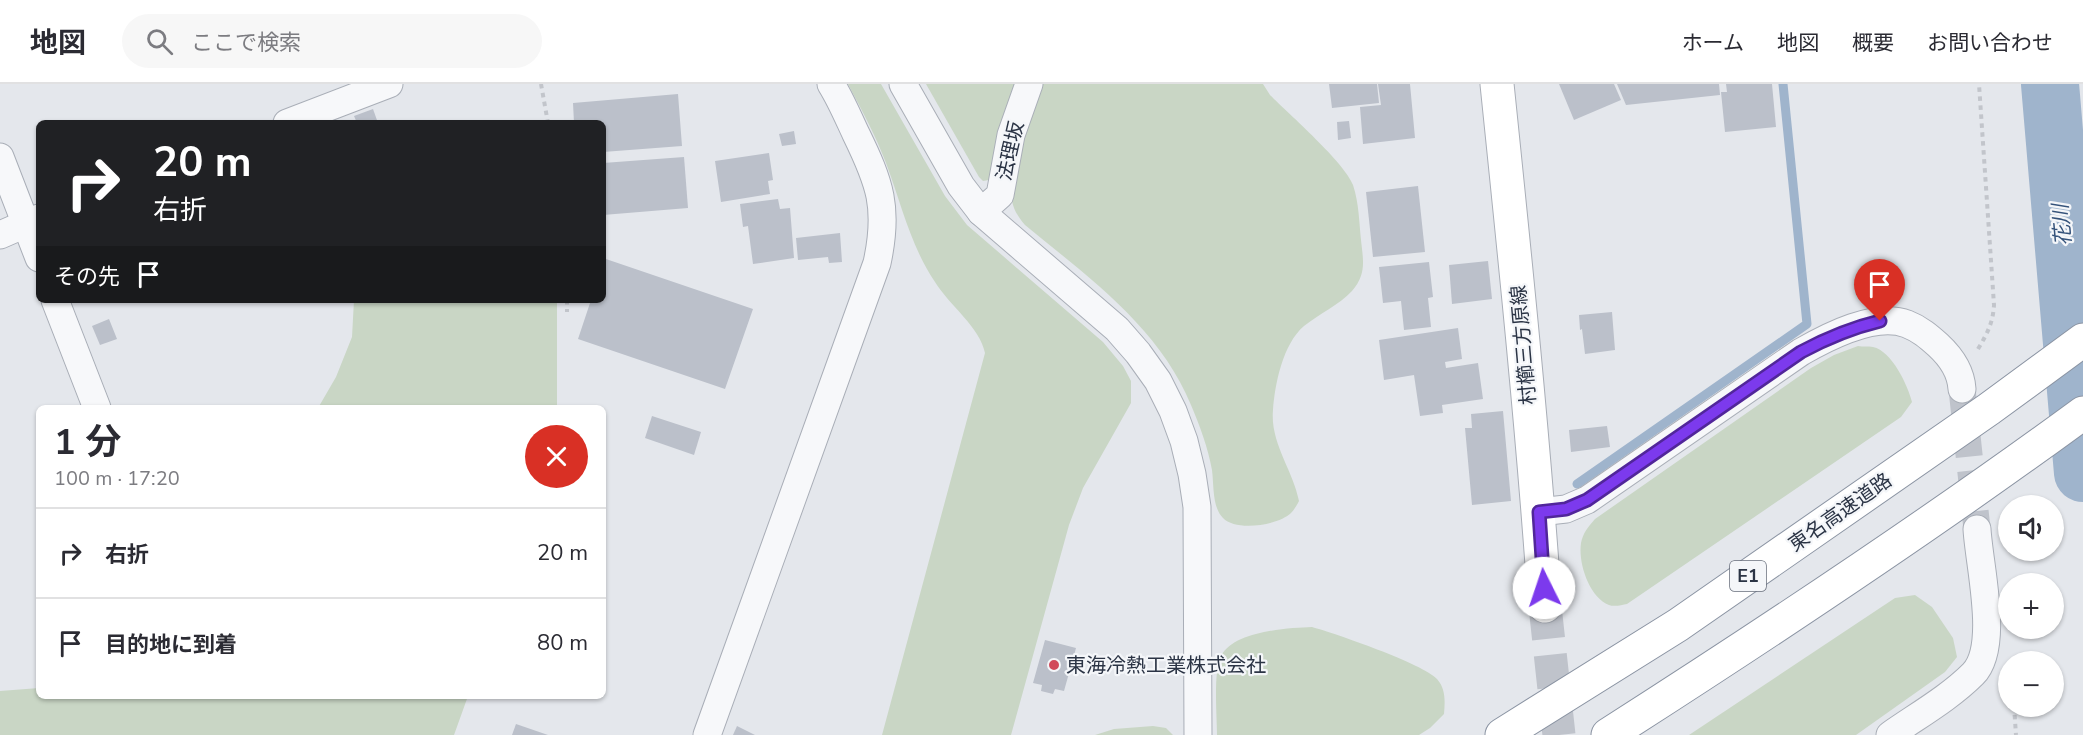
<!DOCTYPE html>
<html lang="ja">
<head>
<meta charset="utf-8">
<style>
  body { margin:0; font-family:"Nunito Sans","Noto Sans JP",sans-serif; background:#f7f7f7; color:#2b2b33; height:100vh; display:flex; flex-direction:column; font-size:22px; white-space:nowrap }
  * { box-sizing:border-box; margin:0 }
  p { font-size:20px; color:#7c7c81 }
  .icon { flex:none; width:33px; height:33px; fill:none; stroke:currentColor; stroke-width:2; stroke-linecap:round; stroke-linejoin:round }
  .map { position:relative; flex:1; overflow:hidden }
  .sheet { position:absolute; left:36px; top:321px; width:570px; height:294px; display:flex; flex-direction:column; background:#fff; border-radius:9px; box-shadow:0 2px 4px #0004 }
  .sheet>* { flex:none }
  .top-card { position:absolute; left:36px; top:36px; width:570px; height:183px; border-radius:9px; box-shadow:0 2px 4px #0004; background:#202124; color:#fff; overflow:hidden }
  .buttons { position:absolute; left:1998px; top:411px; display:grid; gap:12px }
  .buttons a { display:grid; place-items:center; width:66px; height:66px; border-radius:50%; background:#fff; box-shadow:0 2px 4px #0004; font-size:30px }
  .pin { position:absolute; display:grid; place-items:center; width:51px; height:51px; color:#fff; margin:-62px -26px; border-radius:50% 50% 50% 0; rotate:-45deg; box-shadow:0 0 6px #0007 }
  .pin .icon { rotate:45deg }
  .me { position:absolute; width:66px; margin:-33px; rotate:356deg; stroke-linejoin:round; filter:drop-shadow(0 0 4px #0008) }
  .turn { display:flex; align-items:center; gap:21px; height:126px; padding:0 18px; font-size:27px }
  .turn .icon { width:78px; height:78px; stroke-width:2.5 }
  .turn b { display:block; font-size:42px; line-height:51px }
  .then { display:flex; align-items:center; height:57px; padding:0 18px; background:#0003; gap:12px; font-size:22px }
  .round { display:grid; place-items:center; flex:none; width:63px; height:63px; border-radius:32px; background:#f7f7f7 }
  .head { display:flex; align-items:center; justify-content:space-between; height:102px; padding:0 18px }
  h1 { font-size:36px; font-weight:700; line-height:45px }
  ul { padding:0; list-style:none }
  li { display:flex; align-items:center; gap:18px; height:90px; padding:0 18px; border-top:2px solid #e1e1e2 }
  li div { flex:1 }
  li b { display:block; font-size:22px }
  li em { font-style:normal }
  header { display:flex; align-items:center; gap:36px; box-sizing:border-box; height:84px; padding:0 30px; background:#fff; border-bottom:2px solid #e1e1e2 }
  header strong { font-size:28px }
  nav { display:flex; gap:33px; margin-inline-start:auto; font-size:21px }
  .search { width:420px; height:54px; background:#f7f7f7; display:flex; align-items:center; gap:15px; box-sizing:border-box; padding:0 21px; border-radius:33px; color:#7c7c81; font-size:22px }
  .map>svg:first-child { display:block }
  .green { fill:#c9d6c5 }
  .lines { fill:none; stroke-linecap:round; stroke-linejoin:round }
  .stream { stroke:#9fb4cc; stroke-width:9 }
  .river { stroke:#9fb4cc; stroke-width:58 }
  .building { fill:#bbc0ca }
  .minor-tunnel { stroke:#bfc3cb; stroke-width:27; stroke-dasharray:27 14; stroke-linecap:butt }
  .secondary-tunnel { stroke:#bfc3cb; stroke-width:33; stroke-dasharray:33 16; stroke-linecap:butt }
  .minor-casing { stroke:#a9aeb7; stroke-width:29 }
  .secondary-casing { stroke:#a9aeb7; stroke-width:35 }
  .motorway-casing { stroke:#8b94a3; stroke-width:35 }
  .path { stroke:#c2c5cb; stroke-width:4; stroke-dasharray:4.5 4.5; stroke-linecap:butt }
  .minor { stroke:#f7f8fa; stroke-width:27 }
  .secondary { stroke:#fff; stroke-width:33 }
  .motorway { stroke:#fff; stroke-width:33 }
  .route-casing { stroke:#51269a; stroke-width:15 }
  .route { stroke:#7c3aed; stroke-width:10 }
  .poi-dot { fill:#d1495b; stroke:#f4f6f9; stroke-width:2 }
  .labels { text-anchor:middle; stroke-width:4.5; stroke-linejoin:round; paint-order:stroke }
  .shield { fill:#f4f6f9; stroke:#676e7b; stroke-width:1.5 }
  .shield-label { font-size:18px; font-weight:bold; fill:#2b3445 }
  .street-label { font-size:20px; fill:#2b3445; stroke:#f4f6f9 }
  .poi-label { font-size:20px; fill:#2b3445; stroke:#f4f6f9; text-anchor:start }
  .water-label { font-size:21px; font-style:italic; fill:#34527a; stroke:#f4f6f9 }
</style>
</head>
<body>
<header>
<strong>地図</strong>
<div class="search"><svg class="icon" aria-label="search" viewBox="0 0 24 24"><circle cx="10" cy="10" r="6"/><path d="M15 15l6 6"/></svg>ここで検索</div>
<nav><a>ホーム</a><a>地図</a><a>概要</a><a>お問い合わせ</a></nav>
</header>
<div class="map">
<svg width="2083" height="651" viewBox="0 0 2083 651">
  <rect width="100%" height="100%" fill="#e4e7ec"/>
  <g class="green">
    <path d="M 848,0 L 881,0 L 945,112 L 967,141 L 1103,258 L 1123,282 L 1131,297 L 1131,319 L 1083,404 L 1069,441 L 1011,651 L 882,651 L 985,269 C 980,243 949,221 935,198 C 911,163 901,119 886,79 C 876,52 861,25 848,0 Z"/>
    <path d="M 926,0 L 1018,0 L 989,96 L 983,97 L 979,93 Z"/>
    <path d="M 1039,0 L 1263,0 L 1270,11 C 1289,30 1345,79 1353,101 C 1359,119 1359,138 1361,156 C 1363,176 1367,190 1352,207 C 1339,221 1319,230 1304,242 C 1283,260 1275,299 1273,326 C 1270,359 1293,386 1299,417 C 1297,421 1294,426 1291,429 C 1279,441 1236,448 1223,434 C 1212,423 1214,401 1212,386 C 1208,364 1200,342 1191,321 C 1159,243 1088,193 1025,141 C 1019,134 1014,127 1012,117 C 1005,87 1029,30 1039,0 Z"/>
    <path d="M 354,216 L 557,216 L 557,324 L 318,324 L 336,293 L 352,253 Z"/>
    <path d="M 1858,262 C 1863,263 1868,262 1873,263 C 1892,267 1908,302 1912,318 L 1901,333 L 1627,520 C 1622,521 1614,523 1609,521 C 1589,513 1578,479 1581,459 C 1583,449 1588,443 1595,435 L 1811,284 L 1834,271 Z"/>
    <path d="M 1915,511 L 1932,523 L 1953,554 L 1957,573 L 1945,588 L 1856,651 L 1689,651 L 1895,514 Z"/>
    <path d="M 1312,543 C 1334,549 1424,580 1437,595 C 1446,605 1445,618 1444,630 L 1430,644 L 1419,651 L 1217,651 C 1217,632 1213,588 1221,572 C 1234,547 1287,544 1312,543 Z"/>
    <path d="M 39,604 L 39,612 L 468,612 L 454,651 L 0,651 L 0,607 Z"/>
    <path d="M 1153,642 L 1166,644 L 1173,651 L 1095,651 L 1114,645 Z"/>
  </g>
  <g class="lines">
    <path class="stream" d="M 1577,400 L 1807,240 L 1783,0"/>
    <path class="river" d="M 2050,0 L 2083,389"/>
  </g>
  <g class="building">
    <path d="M 1329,0 L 1377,0 L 1379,19 L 1332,24 Z"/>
    <path d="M 1378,0 L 1410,0 L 1415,54 L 1363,60 L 1360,23 L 1381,21 Z"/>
    <path d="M 1559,0 L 1614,0 L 1621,16 L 1574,36 Z"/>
    <path d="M 1617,0 L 1719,0 L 1720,11 L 1626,21 Z"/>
    <path d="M 1726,0 L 1772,0 L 1776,43 L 1725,48 L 1721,8 L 1727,8 Z"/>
    <path d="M 678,10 L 682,62 L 603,68 L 603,39 L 574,39 L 573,19 Z"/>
    <path d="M 373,25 L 378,39 L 357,39 L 354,32 Z"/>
    <path d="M 1349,37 L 1351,54 L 1338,56 L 1337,38 Z"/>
    <path d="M 794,47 L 796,60 L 782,62 L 779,50 Z"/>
    <path d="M 769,69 L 773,96 L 768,97 L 770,110 L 721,118 L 715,77 Z"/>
    <path d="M 684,73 L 688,124 L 603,131 L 603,79 Z"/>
    <path d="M 1418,102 L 1425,168 L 1373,173 L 1366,108 Z"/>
    <path d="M 778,115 L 780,125 L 790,124 L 794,174 L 753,180 L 748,142 L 743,143 L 740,120 Z"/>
    <path d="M 840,149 L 842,178 L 829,179 L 828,173 L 798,176 L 796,154 Z"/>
    <path d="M 603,174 L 753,225 L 725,305 L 578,255 L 591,216 L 603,216 Z"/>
    <path d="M 1488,177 L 1492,215 L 1452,220 L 1449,181 Z"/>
    <path d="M 1429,178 L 1433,213 L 1428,214 L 1431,243 L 1404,246 L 1401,217 L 1383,219 L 1379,183 Z"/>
    <path d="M 1612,228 L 1615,266 L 1585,270 L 1582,245 L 1580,246 L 1579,231 Z"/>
    <path d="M 109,235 L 117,255 L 100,261 L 92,242 Z"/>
    <path d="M 1458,244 L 1462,275 L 1445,278 L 1446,284 L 1478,279 L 1483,315 L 1442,321 L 1443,329 L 1420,332 L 1414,291 L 1384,296 L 1379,256 Z"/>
    <path d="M 1503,327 L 1511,417 L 1472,421 L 1465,344 L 1472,344 L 1471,330 Z"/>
    <path d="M 652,332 L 701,348 L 694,371 L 645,354 Z"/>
    <path d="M 1607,342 L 1610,363 L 1571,368 L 1569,346 Z"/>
    <path d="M 1045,556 L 1076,564 L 1064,607 L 1055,605 L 1053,610 L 1041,607 L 1042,601 L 1033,599 Z"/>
    <path d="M 516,640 L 548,651 L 512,651 Z"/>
    <path d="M 737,642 L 755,651 L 733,651 Z"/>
  </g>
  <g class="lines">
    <path class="minor-tunnel" d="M 1962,305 L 1977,445"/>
    <path class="secondary-tunnel" d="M 1545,522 L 1559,651"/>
    <g class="minor-casing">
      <g id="minor">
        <path d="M 903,0 L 961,102 L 981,128 L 1117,245 L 1138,269 L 1158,297 L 1173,327 L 1184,357 L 1192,390 L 1197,423 L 1198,651"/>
        <path d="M 287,39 L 389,0"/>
        <path d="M 0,73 L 39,174"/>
        <path d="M 981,128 L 1000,111 L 1011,51 L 1029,0"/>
        <path d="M 0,151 L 39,134"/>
        <path d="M 55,216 L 97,324"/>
        <path d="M 1539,428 L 1566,425 L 1587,416 L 1801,268 C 1829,252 1875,228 1907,240 C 1920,245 1929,253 1938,261 C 1951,273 1961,288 1962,305"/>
        <path d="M 707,651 L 877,179 C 889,124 880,99 856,50 C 848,33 841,16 831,0"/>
        <path d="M 1890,651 C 1917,632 1949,614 1973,590 C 2000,563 1979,482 1977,445"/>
      </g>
    </g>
    <g class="secondary-casing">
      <path id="secondary" d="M 1497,0 C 1515,174 1533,348 1545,522"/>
    </g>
    <g class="motorway-casing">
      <g id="motorway">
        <path d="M 1502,651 L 1678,541 L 1989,325 L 2083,256"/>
        <path d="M 1608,651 C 1769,548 1929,442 2083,329"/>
      </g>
    </g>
    <g class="path">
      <path d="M 541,0 L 548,39"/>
      <path d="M 567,216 L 567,228"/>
      <path d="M 1978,265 C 1987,250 1993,239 1994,221 L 1979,0"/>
      <path d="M 2014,622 L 2016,651"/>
    </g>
    <use href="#minor" class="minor"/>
    <use href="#secondary" class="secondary"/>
    <use href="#motorway" class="motorway"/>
  </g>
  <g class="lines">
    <g class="route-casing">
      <path id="route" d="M 1544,504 L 1539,428 L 1566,425 L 1587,416 L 1801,268 C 1827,254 1851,244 1880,237"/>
    </g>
    <use href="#route" class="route"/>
  </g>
  <circle class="poi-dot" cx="1054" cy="581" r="6"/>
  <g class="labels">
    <rect class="shield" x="1730" y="477" width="36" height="30" rx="4.5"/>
    <g class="shield-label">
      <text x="1748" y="498">E1</text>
    </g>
    <g class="street-label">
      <text transform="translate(1010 67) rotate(-77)" y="7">法理坂</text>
      <text transform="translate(1523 261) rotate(-95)" y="7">村櫛三方原線</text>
      <text transform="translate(1840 428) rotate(-35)" y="7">東名高速道路</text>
    </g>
    <g class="poi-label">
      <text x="1066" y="588">東海冷熱工業株式会社</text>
    </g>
    <g class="water-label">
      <text transform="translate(2062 141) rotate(-95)" y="7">花川</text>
    </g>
  </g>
</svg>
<div class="buttons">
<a><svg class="icon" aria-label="sound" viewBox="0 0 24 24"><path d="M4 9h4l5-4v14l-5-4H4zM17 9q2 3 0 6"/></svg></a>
<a>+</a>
<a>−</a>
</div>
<div class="pin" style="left:1880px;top:237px;background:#d93025"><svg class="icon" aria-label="arrive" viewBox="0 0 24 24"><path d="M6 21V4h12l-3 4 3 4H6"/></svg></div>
<svg class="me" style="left:1544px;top:504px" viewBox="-20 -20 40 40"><circle r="19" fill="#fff"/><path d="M0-13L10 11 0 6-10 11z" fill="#7c3aed"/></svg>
<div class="top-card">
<div class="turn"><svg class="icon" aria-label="right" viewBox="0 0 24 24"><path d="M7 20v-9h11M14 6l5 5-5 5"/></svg><div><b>20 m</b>右折</div></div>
<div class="then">その先<svg class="icon" aria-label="arrive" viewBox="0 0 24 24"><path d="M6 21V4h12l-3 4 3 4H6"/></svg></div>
</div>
<section class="sheet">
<div class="head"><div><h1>1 分</h1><p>100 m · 17:20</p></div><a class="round" style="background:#d93025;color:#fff"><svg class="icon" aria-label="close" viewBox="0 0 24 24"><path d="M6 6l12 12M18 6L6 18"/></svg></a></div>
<ul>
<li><svg class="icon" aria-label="right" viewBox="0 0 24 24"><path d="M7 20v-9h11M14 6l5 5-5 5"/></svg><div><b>右折</b></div><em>20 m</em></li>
<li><svg class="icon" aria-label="arrive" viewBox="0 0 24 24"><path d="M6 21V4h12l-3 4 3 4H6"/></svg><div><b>目的地に到着</b></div><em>80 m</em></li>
</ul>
</section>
</div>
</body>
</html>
